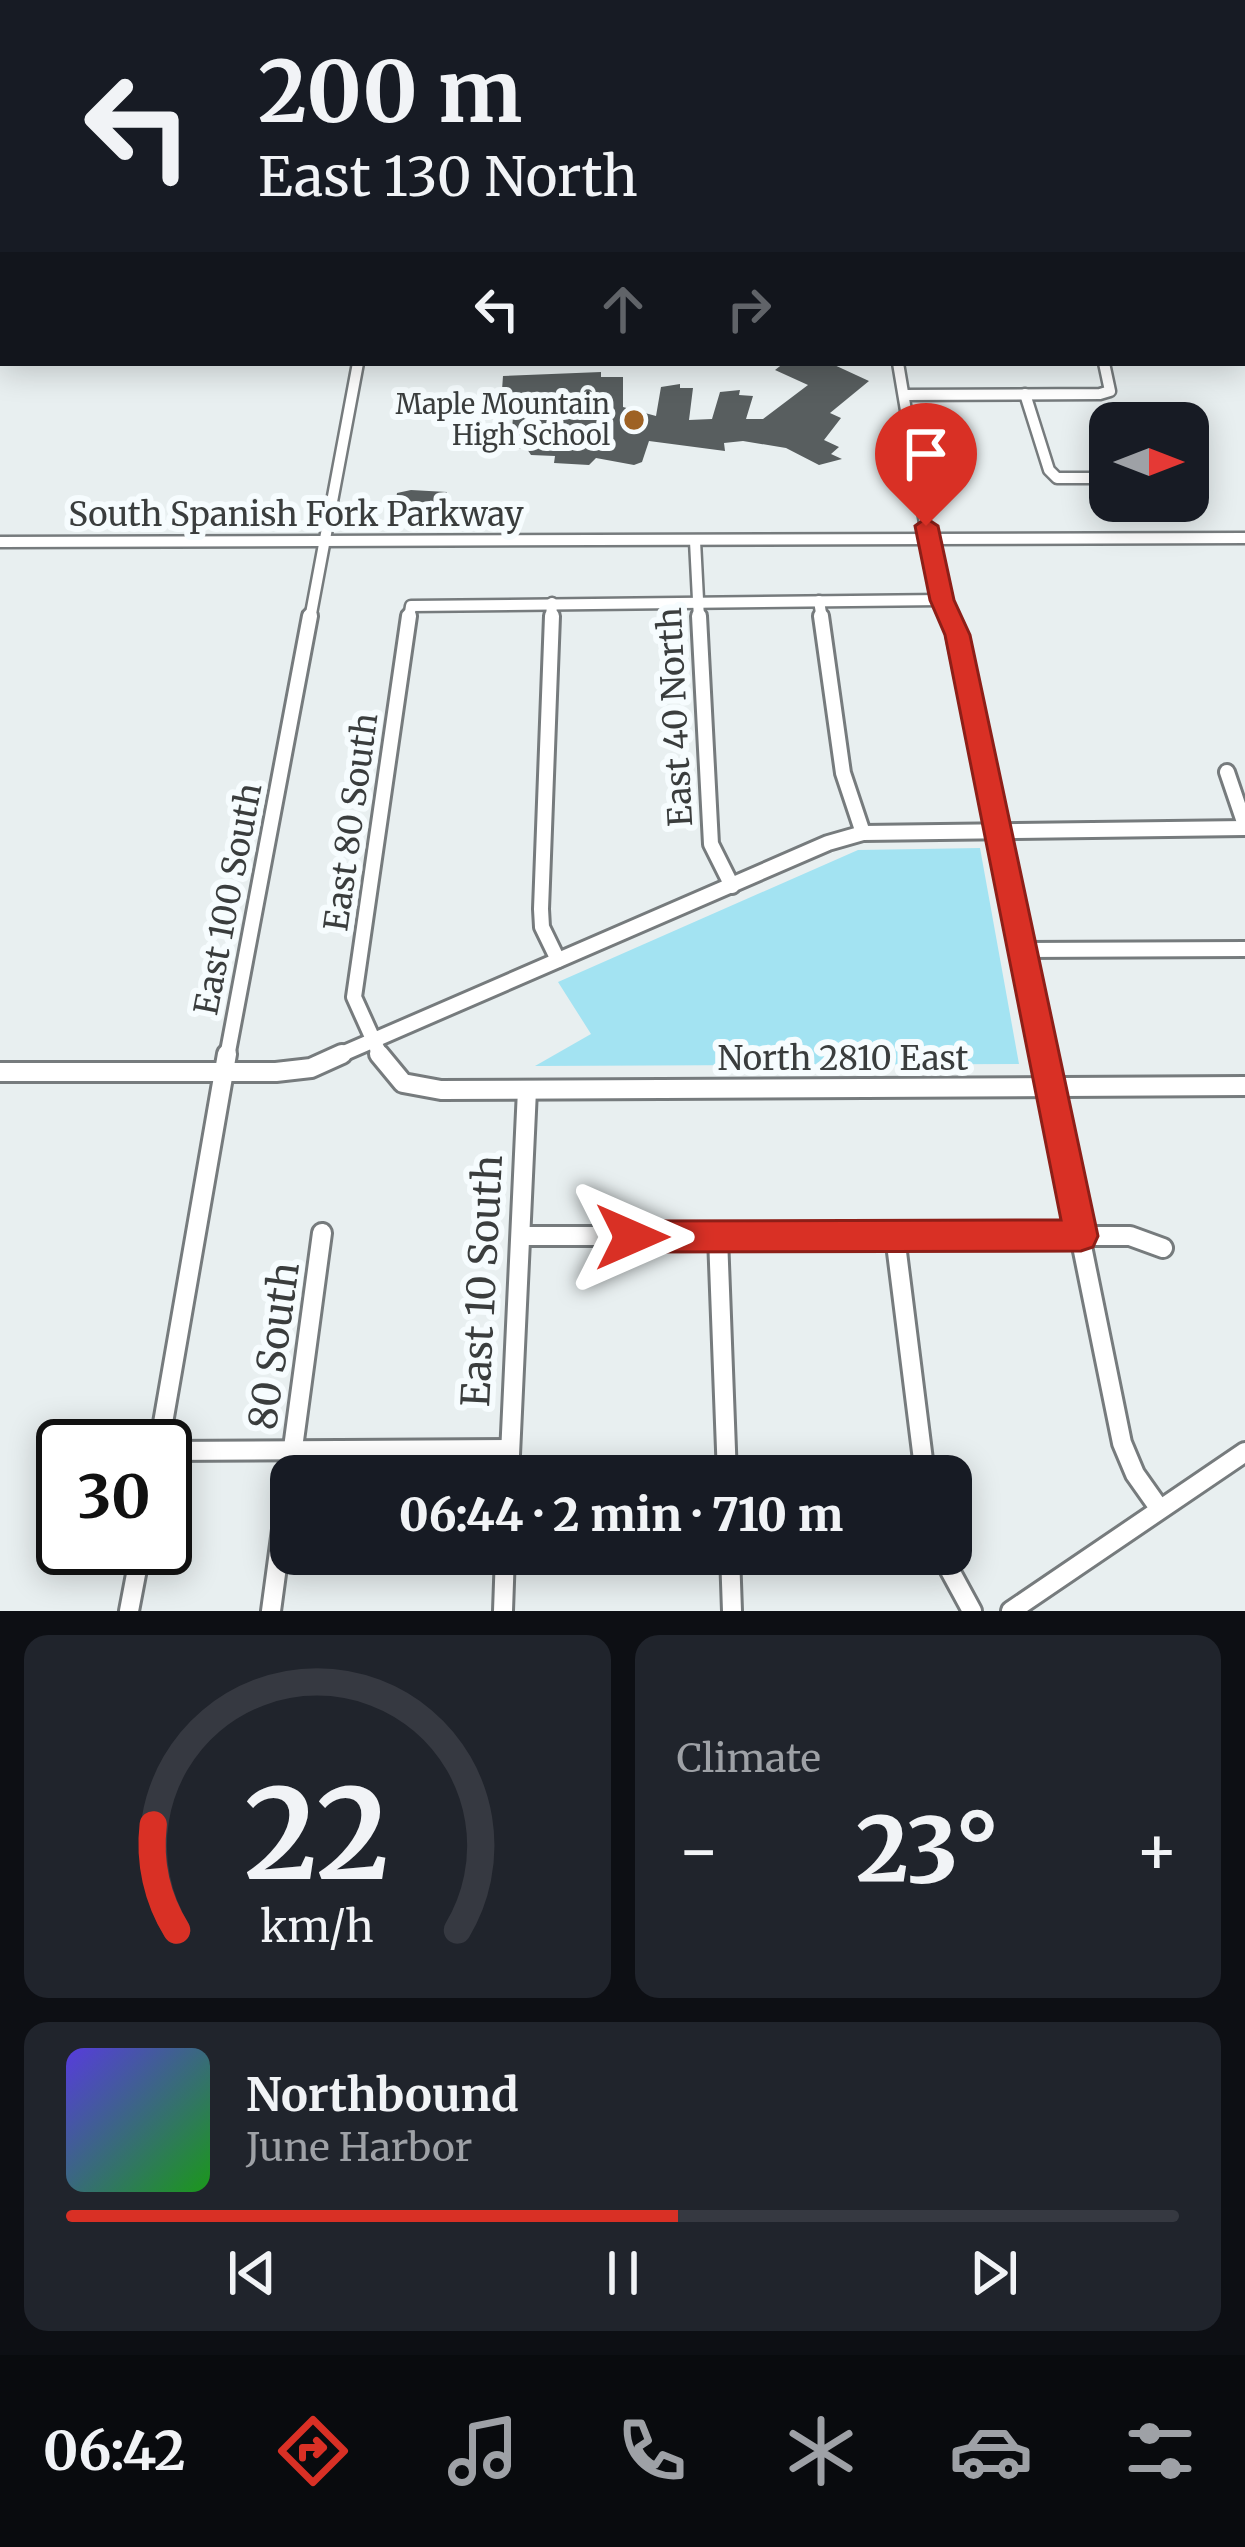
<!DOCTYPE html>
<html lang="en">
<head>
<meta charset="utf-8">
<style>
  body { margin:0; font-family:Merriweather,serif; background:#20242c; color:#f1f3f6; height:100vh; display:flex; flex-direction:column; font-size:45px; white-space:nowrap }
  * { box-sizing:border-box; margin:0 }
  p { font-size:39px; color:#9ea1a6 }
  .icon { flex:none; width:66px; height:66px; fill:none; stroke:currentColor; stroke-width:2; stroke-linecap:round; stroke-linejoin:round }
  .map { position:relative; height:1611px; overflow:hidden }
  .panel { display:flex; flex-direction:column; gap:24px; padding:24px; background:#0d0f14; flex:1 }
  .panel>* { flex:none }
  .top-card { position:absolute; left:0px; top:0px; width:1245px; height:366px; box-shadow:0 6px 30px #0003; background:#171b24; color:#f1f3f6; overflow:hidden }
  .needle { width:78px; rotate:90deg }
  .buttons { position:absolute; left:1089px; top:402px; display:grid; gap:24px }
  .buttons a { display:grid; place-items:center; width:120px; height:120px; border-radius:24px; background:#171b24; box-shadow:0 6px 30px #0003; font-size:60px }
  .speed { position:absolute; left:36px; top:1419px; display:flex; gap:24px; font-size:60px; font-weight:700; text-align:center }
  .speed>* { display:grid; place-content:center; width:156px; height:156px; border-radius:50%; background:#171b24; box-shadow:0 6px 30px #0003; line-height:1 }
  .speed .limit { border:6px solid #111; border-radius:18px; background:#fff; color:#111 }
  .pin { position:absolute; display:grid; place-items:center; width:102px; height:102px; color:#fff; margin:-123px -51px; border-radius:50% 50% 50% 0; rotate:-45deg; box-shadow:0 0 12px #0007 }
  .pin .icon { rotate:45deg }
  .me { position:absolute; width:132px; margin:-66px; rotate:90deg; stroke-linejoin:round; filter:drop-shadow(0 0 9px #0008) }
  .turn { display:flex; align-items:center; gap:42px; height:252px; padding:0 60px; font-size:54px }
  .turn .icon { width:156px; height:156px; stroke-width:2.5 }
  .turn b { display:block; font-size:84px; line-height:102px }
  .lanes { display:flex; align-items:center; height:114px; padding:0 60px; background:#0003; justify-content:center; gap:60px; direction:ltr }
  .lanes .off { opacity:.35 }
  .big { font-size:90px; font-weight:800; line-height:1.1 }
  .panel .widget { flex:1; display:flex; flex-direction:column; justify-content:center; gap:18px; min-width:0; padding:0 42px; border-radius:24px; background:#20242c }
  .panel .dial { align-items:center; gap:0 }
  .dial svg { height:312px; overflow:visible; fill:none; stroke:#363941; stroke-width:7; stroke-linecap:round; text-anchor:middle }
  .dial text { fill:#f1f3f6; stroke:none }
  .song { display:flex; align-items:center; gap:36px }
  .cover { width:144px; height:144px; border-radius:18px; background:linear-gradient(135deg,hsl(250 70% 55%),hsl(120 70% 35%)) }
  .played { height:12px; border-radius:6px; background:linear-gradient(90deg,#d93025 55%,#363941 55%) }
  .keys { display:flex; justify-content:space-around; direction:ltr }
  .heat { display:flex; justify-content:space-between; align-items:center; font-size:66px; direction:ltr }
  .panel .tiles { flex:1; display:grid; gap:24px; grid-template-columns:1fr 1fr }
  .widget:last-child { grid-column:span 2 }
  .trip { position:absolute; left:270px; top:1455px; width:702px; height:120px; border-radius:24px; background:#171b24; box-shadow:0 6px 30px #0003; font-weight:800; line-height:120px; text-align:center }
  .tabs { display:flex; height:192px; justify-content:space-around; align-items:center; background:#090b0e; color:#9ea1a6 }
  .tabs .icon { width:84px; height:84px }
  .tabs .on { color:#d93025 }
  .tabs b { font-size:54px; color:#f1f3f6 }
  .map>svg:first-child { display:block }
  .green { fill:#a3e3f2 }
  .building { fill:#585e5f }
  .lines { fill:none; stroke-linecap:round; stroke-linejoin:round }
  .minor-far3-casing { stroke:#767b7d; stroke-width:14 }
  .minor-far2-casing { stroke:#767b7d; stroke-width:15 }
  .minor-far1-casing { stroke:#767b7d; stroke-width:20 }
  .minor-casing { stroke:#767b7d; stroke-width:24 }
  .major-casing { stroke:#767b7d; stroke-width:6 }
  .highway-casing { stroke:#767b7d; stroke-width:6 }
  .minor-far3 { stroke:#fff; stroke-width:9 }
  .minor-far2 { stroke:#fff; stroke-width:10 }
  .minor-far1 { stroke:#fff; stroke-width:14 }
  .minor { stroke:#fff; stroke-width:18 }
  .major { fill:#fff; fill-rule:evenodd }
  .highway { fill:#fff; fill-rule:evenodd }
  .rail-casing { stroke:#848889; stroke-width:6 }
  .rail { stroke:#f6fcfe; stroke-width:3; stroke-dasharray:6; stroke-linecap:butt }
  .route { fill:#d93025; stroke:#8d1f18; stroke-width:3 }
  .poi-dot { fill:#9e6224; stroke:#f6fcfe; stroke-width:4.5 }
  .labels { text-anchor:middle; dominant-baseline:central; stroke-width:12; stroke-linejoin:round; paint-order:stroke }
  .far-poi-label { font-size:27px; fill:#3a3d3d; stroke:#f6fcfe; text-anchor:end }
  .street-label { font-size:33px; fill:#3a3d3d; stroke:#f6fcfe }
  .near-street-label { font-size:39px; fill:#3a3d3d; stroke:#f6fcfe }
</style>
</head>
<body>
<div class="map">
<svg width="1245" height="1611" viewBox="0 0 1245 1611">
  <rect width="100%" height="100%" fill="#e8eff0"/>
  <polygon class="green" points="980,848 1019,1064 535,1066 591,1034 558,982 858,850"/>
  <g class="building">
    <polygon points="784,363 830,363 869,381 830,413 841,418 824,440 839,447 831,454 842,459 819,465 786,448 743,441 724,443 725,451 649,441 642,462 634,465 596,458 589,465 554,463 555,456 531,455 527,449 498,448 499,429 512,429 513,417 501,404 503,376 601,372 601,377 623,377 623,407 656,416 661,387 680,384 680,388 693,388 689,420 712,419 720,392 740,390 739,395 753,396 746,419 763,419 808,385 775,370"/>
    <polygon points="411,490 447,492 445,514 394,514 397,493"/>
  </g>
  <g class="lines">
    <defs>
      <g id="minor-far3">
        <polyline points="185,0 189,3"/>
        <polyline points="211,3 358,3"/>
      </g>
      <g id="minor-far2">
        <polyline points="898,363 927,535 951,619"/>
        <polyline points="1025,394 1049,470 1057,478 1110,478"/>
        <polyline points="905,395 1100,394 1110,391 1104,363"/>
        <polyline points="695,541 699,619"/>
        <polyline points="0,542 1245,538"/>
        <polyline points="819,601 822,619"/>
        <polyline points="310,619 358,363"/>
        <polyline points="409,619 411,606 942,600"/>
        <polyline points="551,619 552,603"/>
      </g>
      <g id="minor-far1">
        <polyline points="552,616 541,909 542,927 558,960"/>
        <polyline points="699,616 711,844 732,886"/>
        <polyline points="821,616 843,773 863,833"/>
        <polyline points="950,616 1043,1057"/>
        <polyline points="1227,772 1245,825"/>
        <polyline points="1023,950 1245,949"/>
        <polyline points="227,1057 310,616"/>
        <polyline points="335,1057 828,843 863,833 1245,828"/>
        <polyline points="381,1057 354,997 409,616"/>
      </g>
      <g id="minor">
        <polyline points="379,1054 403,1083 441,1090 1245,1086"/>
        <polyline points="1043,1054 1122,1443 1135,1474 1159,1508"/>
        <polyline points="0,1072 276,1072 311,1068 342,1054"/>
        <polyline points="521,1236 1130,1236 1163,1248"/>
        <polyline points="895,1236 925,1476"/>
        <polyline points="718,1237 727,1476"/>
        <polyline points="159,1446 227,1054"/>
        <polyline points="165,1451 510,1449"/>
        <polyline points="509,1476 527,1090"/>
        <polyline points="730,1554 732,1611"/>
        <polyline points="941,1554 972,1611"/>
        <polyline points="129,1611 141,1548"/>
        <polyline points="271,1611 322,1233"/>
        <polyline points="503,1611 505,1554"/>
        <polyline points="1011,1611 1245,1452"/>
      </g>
      <g id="major">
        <polygon points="1225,0 1235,0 1237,3 1227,3"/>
        <polygon points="1242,16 1245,17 1245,26 1242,25"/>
      </g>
      <polygon id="highway" points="26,0 23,3 8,3 11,0"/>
    </defs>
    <use href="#minor-far3" class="minor-far3-casing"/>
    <use href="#minor-far2" class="minor-far2-casing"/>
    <use href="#minor-far1" class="minor-far1-casing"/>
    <use href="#minor" class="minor-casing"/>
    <use href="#major" class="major-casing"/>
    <use href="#highway" class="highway-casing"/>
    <use href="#minor-far3" class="minor-far3"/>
    <use href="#minor-far2" class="minor-far2"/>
    <use href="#minor-far1" class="minor-far1"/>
    <use href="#minor" class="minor"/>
    <use href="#major" class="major"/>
    <use href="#highway" class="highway"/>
    <defs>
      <polyline id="rail" points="56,3 63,0"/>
    </defs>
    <use href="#rail" class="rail-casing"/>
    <use href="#rail" class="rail"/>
  </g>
  <polygon class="route" points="926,518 938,526 954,600 970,635 1098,1236 1093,1247 1081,1251 632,1252 620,1248 615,1237 620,1225 632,1221 1061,1220 945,635 930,600 915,526"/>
  <circle class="poi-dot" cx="634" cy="420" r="12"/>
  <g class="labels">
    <g class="far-poi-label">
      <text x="610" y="404">Maple Mountain<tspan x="610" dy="31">High School</tspan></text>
    </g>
    <g class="street-label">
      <text x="296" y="514">South Spanish Fork Parkway</text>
      <text transform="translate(675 717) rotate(-93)">East 40 North</text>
      <text transform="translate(351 822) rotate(-82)">East 80 South</text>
      <text transform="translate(228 899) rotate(-79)">East 100 South</text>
      <text x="843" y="1058">North 2810 East</text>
    </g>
    <g class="near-street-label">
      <text transform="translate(482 1281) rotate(-87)">East 10 South</text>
      <text transform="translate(274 1346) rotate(-82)">80 South</text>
    </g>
  </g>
</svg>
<div class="buttons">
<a><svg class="needle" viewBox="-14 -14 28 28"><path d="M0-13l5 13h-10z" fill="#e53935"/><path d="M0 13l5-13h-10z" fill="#9ea1a6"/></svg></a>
</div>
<div class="speed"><div class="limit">30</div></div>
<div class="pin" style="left:926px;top:526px;background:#d93025"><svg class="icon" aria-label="arrive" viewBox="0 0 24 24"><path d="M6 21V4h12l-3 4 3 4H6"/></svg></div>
<svg class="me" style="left:632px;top:1237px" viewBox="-20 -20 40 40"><path d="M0-17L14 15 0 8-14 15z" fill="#d93025" stroke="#fff" stroke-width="4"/></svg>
<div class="trip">06:44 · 2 min · 710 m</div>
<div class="top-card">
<div class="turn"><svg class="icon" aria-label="left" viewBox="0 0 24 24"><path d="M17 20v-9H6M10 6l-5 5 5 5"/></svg><div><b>200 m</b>East 130 North</div></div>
<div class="lanes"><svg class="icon" aria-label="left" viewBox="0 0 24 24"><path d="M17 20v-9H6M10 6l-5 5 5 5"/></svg><svg class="icon off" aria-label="ahead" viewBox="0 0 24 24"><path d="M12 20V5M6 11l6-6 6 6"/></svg><svg class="icon off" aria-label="right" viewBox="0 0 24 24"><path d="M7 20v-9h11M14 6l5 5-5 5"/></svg></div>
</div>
</div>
<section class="panel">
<div class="tiles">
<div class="widget dial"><svg viewBox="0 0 100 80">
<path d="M14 69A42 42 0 1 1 86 69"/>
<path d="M14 69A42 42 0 0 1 8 42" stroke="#d93025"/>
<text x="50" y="56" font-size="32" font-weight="700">22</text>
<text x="50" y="72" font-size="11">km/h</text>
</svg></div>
<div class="widget"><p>Climate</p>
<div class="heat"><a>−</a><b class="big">23°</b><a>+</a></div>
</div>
<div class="widget">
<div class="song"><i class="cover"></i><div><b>Northbound</b><p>June Harbor</p></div></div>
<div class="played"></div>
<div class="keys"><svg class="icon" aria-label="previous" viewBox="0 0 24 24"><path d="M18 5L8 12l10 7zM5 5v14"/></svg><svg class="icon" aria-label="pause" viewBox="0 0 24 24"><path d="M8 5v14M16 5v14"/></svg><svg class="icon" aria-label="next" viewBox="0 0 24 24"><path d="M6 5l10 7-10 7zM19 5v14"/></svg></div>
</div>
</div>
</section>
<nav class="tabs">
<b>06:42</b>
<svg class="icon on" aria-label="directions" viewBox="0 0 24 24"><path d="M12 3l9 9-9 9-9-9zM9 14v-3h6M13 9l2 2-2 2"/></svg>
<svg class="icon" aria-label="music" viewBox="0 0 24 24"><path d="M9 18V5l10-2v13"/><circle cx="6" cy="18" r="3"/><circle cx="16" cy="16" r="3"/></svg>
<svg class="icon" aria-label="phone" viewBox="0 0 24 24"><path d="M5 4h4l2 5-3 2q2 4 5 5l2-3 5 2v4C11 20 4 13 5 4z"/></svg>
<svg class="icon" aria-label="climate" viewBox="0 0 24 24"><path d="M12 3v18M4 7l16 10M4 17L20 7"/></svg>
<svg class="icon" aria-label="car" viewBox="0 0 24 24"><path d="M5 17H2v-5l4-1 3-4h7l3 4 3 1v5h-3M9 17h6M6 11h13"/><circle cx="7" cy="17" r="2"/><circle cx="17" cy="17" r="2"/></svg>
<svg class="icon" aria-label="filters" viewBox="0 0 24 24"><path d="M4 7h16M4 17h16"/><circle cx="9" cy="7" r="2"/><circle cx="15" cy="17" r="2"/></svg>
</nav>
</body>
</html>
